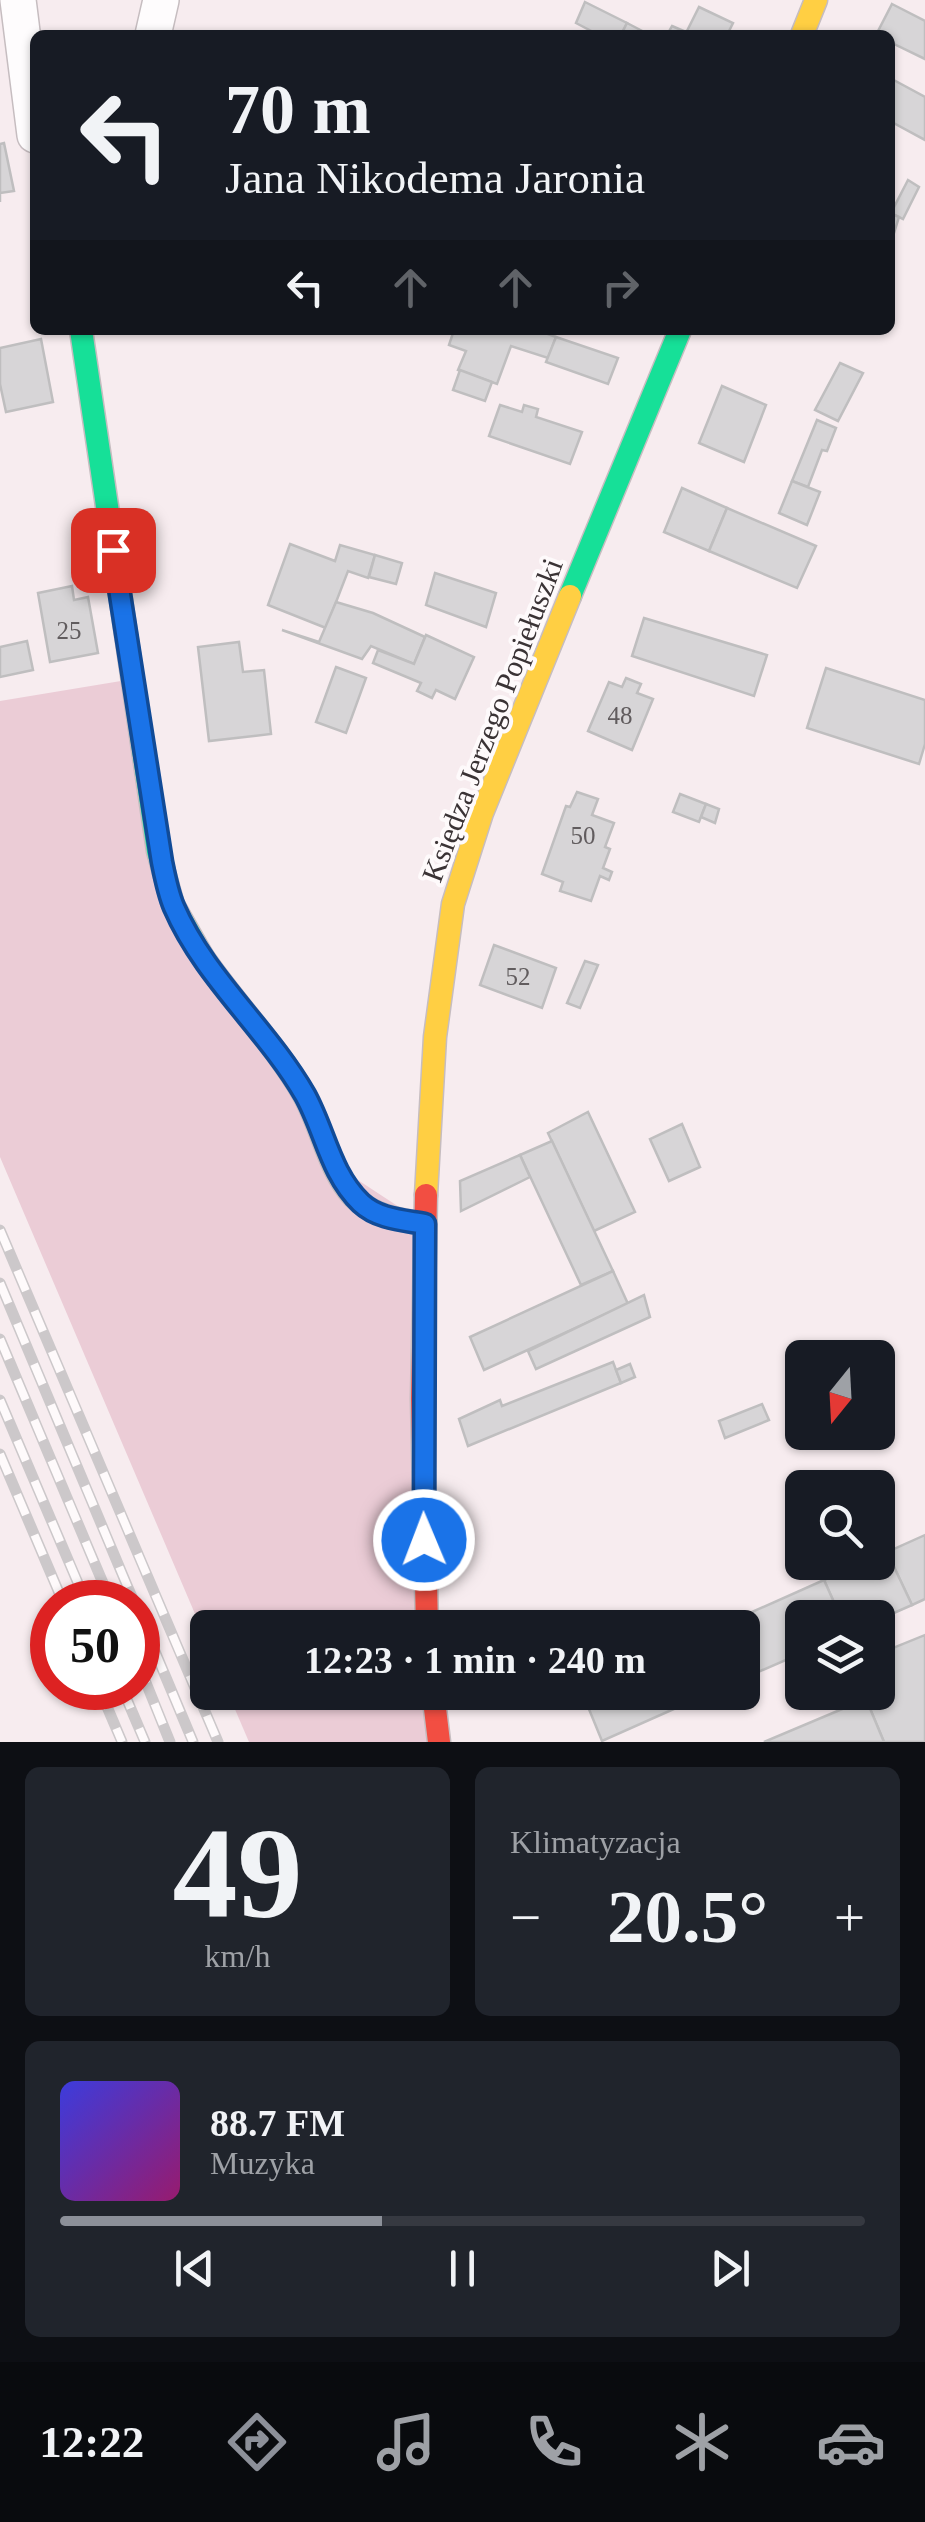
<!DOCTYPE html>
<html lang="pl">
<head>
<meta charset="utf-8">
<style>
  body { margin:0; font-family:Georgia,serif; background:#20242c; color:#f1f3f6; height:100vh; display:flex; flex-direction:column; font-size:38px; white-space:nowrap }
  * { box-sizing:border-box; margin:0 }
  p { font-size:32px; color:#9ea1a6 }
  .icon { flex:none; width:55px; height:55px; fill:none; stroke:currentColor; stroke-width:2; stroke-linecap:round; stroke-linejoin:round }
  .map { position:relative; height:1742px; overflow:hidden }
  .details { display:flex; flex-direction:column; gap:25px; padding:25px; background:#0d0f14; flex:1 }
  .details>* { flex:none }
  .guide { position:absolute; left:30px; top:30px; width:865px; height:305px; border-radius:15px; box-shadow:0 2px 8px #0004; background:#171b24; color:#f1f3f6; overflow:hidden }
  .needle { width:65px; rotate:198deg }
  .controls { position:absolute; left:785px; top:1340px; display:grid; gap:20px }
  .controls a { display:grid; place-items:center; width:110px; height:110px; border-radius:15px; background:#171b24; box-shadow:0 2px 8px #0004; font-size:50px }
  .speed { position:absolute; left:30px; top:1580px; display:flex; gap:20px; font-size:50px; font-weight:700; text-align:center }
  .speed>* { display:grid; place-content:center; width:130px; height:130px; border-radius:50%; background:#171b24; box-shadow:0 2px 8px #0004; line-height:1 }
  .speed .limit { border:15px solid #d22; background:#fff; color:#111 }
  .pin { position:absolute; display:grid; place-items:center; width:85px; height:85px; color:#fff; margin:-42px; border-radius:20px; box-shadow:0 5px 15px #0006 }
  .me { position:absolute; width:110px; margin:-55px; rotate:359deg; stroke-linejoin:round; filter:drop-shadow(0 0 8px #0008) }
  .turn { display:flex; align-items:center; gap:35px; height:210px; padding:0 30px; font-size:45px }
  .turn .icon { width:130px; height:130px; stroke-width:2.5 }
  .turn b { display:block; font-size:70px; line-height:85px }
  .lanes { display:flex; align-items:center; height:95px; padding:0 30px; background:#0003; justify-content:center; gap:50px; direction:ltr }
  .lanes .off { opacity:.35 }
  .big { font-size:75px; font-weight:700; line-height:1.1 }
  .details .tile { flex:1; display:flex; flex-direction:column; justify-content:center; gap:15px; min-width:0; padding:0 35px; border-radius:15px; background:#20242c }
  .details .dial { align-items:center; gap:0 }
  .dial b { font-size:130px; line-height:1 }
  .song { display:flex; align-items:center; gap:30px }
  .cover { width:120px; height:120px; border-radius:15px; background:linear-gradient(135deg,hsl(240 70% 55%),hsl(320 70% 35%)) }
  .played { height:10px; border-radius:5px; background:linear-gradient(90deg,#8c9099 40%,#363941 40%) }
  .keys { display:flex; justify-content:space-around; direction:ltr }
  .heat { display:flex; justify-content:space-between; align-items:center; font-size:55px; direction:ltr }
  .details .tiles { flex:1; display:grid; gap:25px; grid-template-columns:1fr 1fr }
  .tile:last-child { grid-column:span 2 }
  .trip { position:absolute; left:190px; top:1610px; width:570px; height:100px; border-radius:15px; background:#171b24; box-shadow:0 2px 8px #0004; font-weight:700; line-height:100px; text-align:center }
  .menu { display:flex; height:160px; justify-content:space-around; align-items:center; background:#090b0e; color:#9ea1a6 }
  .menu .icon { width:70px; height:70px }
  .menu .active { color:#8c9099 }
  .menu b { font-size:45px; color:#f1f3f6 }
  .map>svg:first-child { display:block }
  .green { fill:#ebccd6 }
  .building { fill:#d7d5d7; stroke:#bfbebf; stroke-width:2.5 }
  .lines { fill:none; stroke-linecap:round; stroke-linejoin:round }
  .street-casing { stroke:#c6bdc0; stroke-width:38 }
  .fast-casing { stroke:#c6bdc0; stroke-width:25 }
  .slow-casing { stroke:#c6bdc0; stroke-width:25 }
  .jam-casing { stroke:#c6bdc0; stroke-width:25 }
  .street { stroke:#fefcfd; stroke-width:35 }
  .fast { stroke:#16e098; stroke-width:22 }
  .slow { stroke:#ffcf43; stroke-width:22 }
  .jam { stroke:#f24e42; stroke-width:22 }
  .rail-casing { stroke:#ccc8ca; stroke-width:11 }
  .rail { stroke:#fefafb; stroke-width:8; stroke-dasharray:22; stroke-linecap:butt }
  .route-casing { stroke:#114b97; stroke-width:25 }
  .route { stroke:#1a73e8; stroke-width:18 }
  .labels { text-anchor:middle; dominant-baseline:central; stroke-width:8; stroke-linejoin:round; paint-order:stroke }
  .number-label { font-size:25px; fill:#615c5e }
  .street-label { font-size:30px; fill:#3a3335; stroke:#fefafb }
</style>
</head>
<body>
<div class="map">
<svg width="925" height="1742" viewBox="0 0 925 1742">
  <rect width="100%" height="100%" fill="#f7ecef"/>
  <g class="green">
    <polygon points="133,679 162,863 332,1163 425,1224 427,1627 208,1628 207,1642 0,1157 0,701"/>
    <polygon points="228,1693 433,1693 439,1742 249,1742"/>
  </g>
  <g class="building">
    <polygon points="585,2 627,23 621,35 599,35 576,23"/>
    <polygon points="892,4 925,21 925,59 890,42 890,35 876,35"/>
    <polygon points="699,7 733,23 727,35 685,35"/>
    <polygon points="627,23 650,35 621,35"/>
    <polygon points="672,26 686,32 685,35 667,35"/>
    <polygon points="890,78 925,97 925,140 890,121"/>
    <polygon points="4,143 14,191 0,193 0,202 0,144"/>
    <polygon points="908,180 919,187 903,219 891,213"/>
    <polygon points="890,213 899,217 894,233 890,231"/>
    <polygon points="454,330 537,330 556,337 548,358 511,346 497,384 458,370 466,351 449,345"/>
    <polygon points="556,337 618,358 608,384 546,362"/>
    <polygon points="41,339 53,402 6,412 0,384 0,348"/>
    <polygon points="840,363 863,373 838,421 815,410"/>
    <polygon points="460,370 492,382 485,401 453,390"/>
    <polygon points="722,386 766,405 744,462 699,443"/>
    <polygon points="500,405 522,412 524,405 538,409 536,417 582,432 570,464 489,436"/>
    <polygon points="817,420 836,428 827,451 822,450 808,487 792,481"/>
    <polygon points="792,481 820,492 807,525 779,513"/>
    <polygon points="682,488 727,508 709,551 664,532"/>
    <polygon points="727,508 816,546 797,588 709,551"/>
    <polygon points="290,544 335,561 340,545 375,555 368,578 348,571 326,628 268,605"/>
    <polygon points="375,555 402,563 396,584 369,577"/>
    <polygon points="435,573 496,593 486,627 426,605"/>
    <polygon points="72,586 74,600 88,597 98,653 50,662 38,593"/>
    <polygon points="336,602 373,613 425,637 414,664 371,646 362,659 282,630 319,642"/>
    <polygon points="644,618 767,655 754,696 632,656"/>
    <polygon points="426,635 474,657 455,699 436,690 432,698 417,691 421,683 373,663 378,650 414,664"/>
    <polygon points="27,641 33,670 0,677 0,647"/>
    <polygon points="239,642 243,672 264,670 271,734 209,741 198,647"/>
    <polygon points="336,667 366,678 346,733 316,722"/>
    <polygon points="826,668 925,700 925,744 919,764 807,728"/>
    <polygon points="626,678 641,684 637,693 653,699 632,750 588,731 609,682 622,687"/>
    <polygon points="577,792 598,799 592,815 614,823 605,847 610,849 603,868 612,872 609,880 600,876 591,901 560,891 563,882 542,874 566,806 570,807"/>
    <polygon points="680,794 706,804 699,822 673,812"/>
    <polygon points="706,804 719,809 715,823 701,817"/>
    <polygon points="494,945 556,968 542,1008 480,985"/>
    <polygon points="585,961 598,965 580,1008 567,1003"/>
    <polygon points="588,1112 635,1212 594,1231 548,1133"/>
    <polygon points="682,1124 700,1167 669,1181 650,1139"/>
    <polygon points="552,1141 613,1271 581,1285 520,1155"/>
    <polygon points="520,1155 530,1177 461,1211 460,1181"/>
    <polygon points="613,1271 628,1304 484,1370 470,1337"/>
    <polygon points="644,1295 650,1317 536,1369 528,1351"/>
    <polygon points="613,1362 621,1383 468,1446 459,1419 500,1400 502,1406"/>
    <polygon points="630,1364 635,1377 621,1383 616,1370"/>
    <polygon points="762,1404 769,1420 725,1438 719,1421"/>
    <polygon points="925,1535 925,1599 912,1605 887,1552"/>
    <polygon points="887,1552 912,1605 878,1620 841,1618 824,1580 863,1562 878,1562 878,1556"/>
    <polygon points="824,1580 841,1618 802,1618 802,1653 742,1679 742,1628 716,1628"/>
    <polygon points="925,1635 925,1742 884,1742 866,1699 867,1692 878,1692 878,1654"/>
    <polygon points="582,1692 712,1692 602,1741"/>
    <polygon points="866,1699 884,1742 764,1742"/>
  </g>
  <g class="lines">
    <defs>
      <g id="street">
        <polyline points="18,0 35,135"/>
        <polyline points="153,35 161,0"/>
      </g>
      <g id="fast">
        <polyline points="81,330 158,851 173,905 202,956"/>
        <polyline points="570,596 680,330"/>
      </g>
      <g id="slow">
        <polyline points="802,35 816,0"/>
        <path d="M202,956C234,1003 275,1044 303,1093C322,1126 328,1169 354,1197C374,1217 399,1220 425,1224"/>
        <polyline points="426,1195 435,1037 453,904 482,813 570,596"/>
      </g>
      <g id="jam">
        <polyline points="426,1195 422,1399 427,1628"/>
        <polyline points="433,1692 439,1742"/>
      </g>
    </defs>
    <use href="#street" class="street-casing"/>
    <use href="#fast" class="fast-casing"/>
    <use href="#slow" class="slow-casing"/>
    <use href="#jam" class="jam-casing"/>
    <use href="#street" class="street"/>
    <use href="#fast" class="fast"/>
    <use href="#slow" class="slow"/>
    <use href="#jam" class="jam"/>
    <defs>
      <g id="rail">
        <polyline points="0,1230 218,1742"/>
        <polyline points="0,1283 134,1602"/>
        <polyline points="0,1339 111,1602"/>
        <polyline points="0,1400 86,1602"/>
        <polyline points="0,1454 63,1602"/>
        <polyline points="138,1611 193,1742"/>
        <polyline points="138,1663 170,1742"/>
        <polyline points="99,1688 122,1742"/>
        <polyline points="122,1688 145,1742"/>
      </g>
    </defs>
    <use href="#rail" class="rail-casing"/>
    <use href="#rail" class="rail"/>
  </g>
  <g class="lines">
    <defs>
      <path id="route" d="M113,550L162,862C165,877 168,893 174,907C204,977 267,1029 305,1095C325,1131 330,1173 361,1203C378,1219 403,1220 425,1224L424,1540"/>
    </defs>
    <use href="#route" class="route-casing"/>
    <use href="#route" class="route"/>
  </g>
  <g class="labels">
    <g class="number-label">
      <text x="69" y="630">25</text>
      <text x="620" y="715">48</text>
      <text x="583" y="835">50</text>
      <text x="518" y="976">52</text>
    </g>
    <g class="street-label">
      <text transform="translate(492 720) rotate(-69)">Księdza Jerzego Popiełuszki</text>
    </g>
  </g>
</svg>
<div class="controls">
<a><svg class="needle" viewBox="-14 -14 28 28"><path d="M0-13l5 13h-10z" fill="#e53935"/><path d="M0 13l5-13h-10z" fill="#9ea1a6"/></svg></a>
<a><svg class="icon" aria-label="search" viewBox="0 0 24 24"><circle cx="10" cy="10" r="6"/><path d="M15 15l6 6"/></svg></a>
<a><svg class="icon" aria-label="layers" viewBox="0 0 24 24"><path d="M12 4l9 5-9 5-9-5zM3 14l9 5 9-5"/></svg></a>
</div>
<div class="speed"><div class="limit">50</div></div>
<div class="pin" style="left:113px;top:550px;background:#d93025"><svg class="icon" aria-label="arrive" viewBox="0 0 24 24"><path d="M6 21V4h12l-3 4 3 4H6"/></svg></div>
<svg class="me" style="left:424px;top:1540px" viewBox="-20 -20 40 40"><circle r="17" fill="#1a73e8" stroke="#fff" stroke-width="3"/><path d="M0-11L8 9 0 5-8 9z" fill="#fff"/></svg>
<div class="trip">12:23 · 1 min · 240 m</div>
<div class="guide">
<div class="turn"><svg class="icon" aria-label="left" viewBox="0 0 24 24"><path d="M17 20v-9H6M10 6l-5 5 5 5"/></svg><div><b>70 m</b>Jana Nikodema Jaronia</div></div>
<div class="lanes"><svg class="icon" aria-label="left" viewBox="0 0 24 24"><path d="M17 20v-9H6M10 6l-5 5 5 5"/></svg><svg class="icon off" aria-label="ahead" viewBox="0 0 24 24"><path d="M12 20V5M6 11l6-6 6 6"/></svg><svg class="icon off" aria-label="ahead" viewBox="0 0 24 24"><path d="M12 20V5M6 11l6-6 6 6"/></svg><svg class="icon off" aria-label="right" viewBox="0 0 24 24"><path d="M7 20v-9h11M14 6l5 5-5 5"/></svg></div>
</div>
</div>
<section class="details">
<div class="tiles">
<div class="tile dial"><b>49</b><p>km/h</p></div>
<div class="tile"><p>Klimatyzacja</p>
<div class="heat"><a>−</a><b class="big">20.5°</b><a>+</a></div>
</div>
<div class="tile">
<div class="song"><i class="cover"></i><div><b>88.7 FM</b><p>Muzyka</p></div></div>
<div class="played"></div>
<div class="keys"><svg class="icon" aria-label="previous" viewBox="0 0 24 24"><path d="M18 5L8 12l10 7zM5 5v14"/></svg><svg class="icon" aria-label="pause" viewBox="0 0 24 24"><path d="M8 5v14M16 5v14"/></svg><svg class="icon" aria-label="next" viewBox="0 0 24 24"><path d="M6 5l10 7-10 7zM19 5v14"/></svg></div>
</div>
</div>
</section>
<nav class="menu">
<b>12:22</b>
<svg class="icon active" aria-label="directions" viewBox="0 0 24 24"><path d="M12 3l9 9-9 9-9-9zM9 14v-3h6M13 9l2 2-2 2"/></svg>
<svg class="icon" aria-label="music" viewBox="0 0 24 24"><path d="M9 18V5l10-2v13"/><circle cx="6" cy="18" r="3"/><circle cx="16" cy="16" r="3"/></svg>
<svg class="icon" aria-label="phone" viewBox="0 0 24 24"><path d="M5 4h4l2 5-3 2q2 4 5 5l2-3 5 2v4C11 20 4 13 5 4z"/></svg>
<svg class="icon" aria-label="climate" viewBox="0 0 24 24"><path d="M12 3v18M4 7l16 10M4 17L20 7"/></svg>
<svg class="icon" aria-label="car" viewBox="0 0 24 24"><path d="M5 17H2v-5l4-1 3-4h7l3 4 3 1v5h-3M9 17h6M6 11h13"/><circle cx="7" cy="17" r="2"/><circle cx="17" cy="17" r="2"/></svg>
</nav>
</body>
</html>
